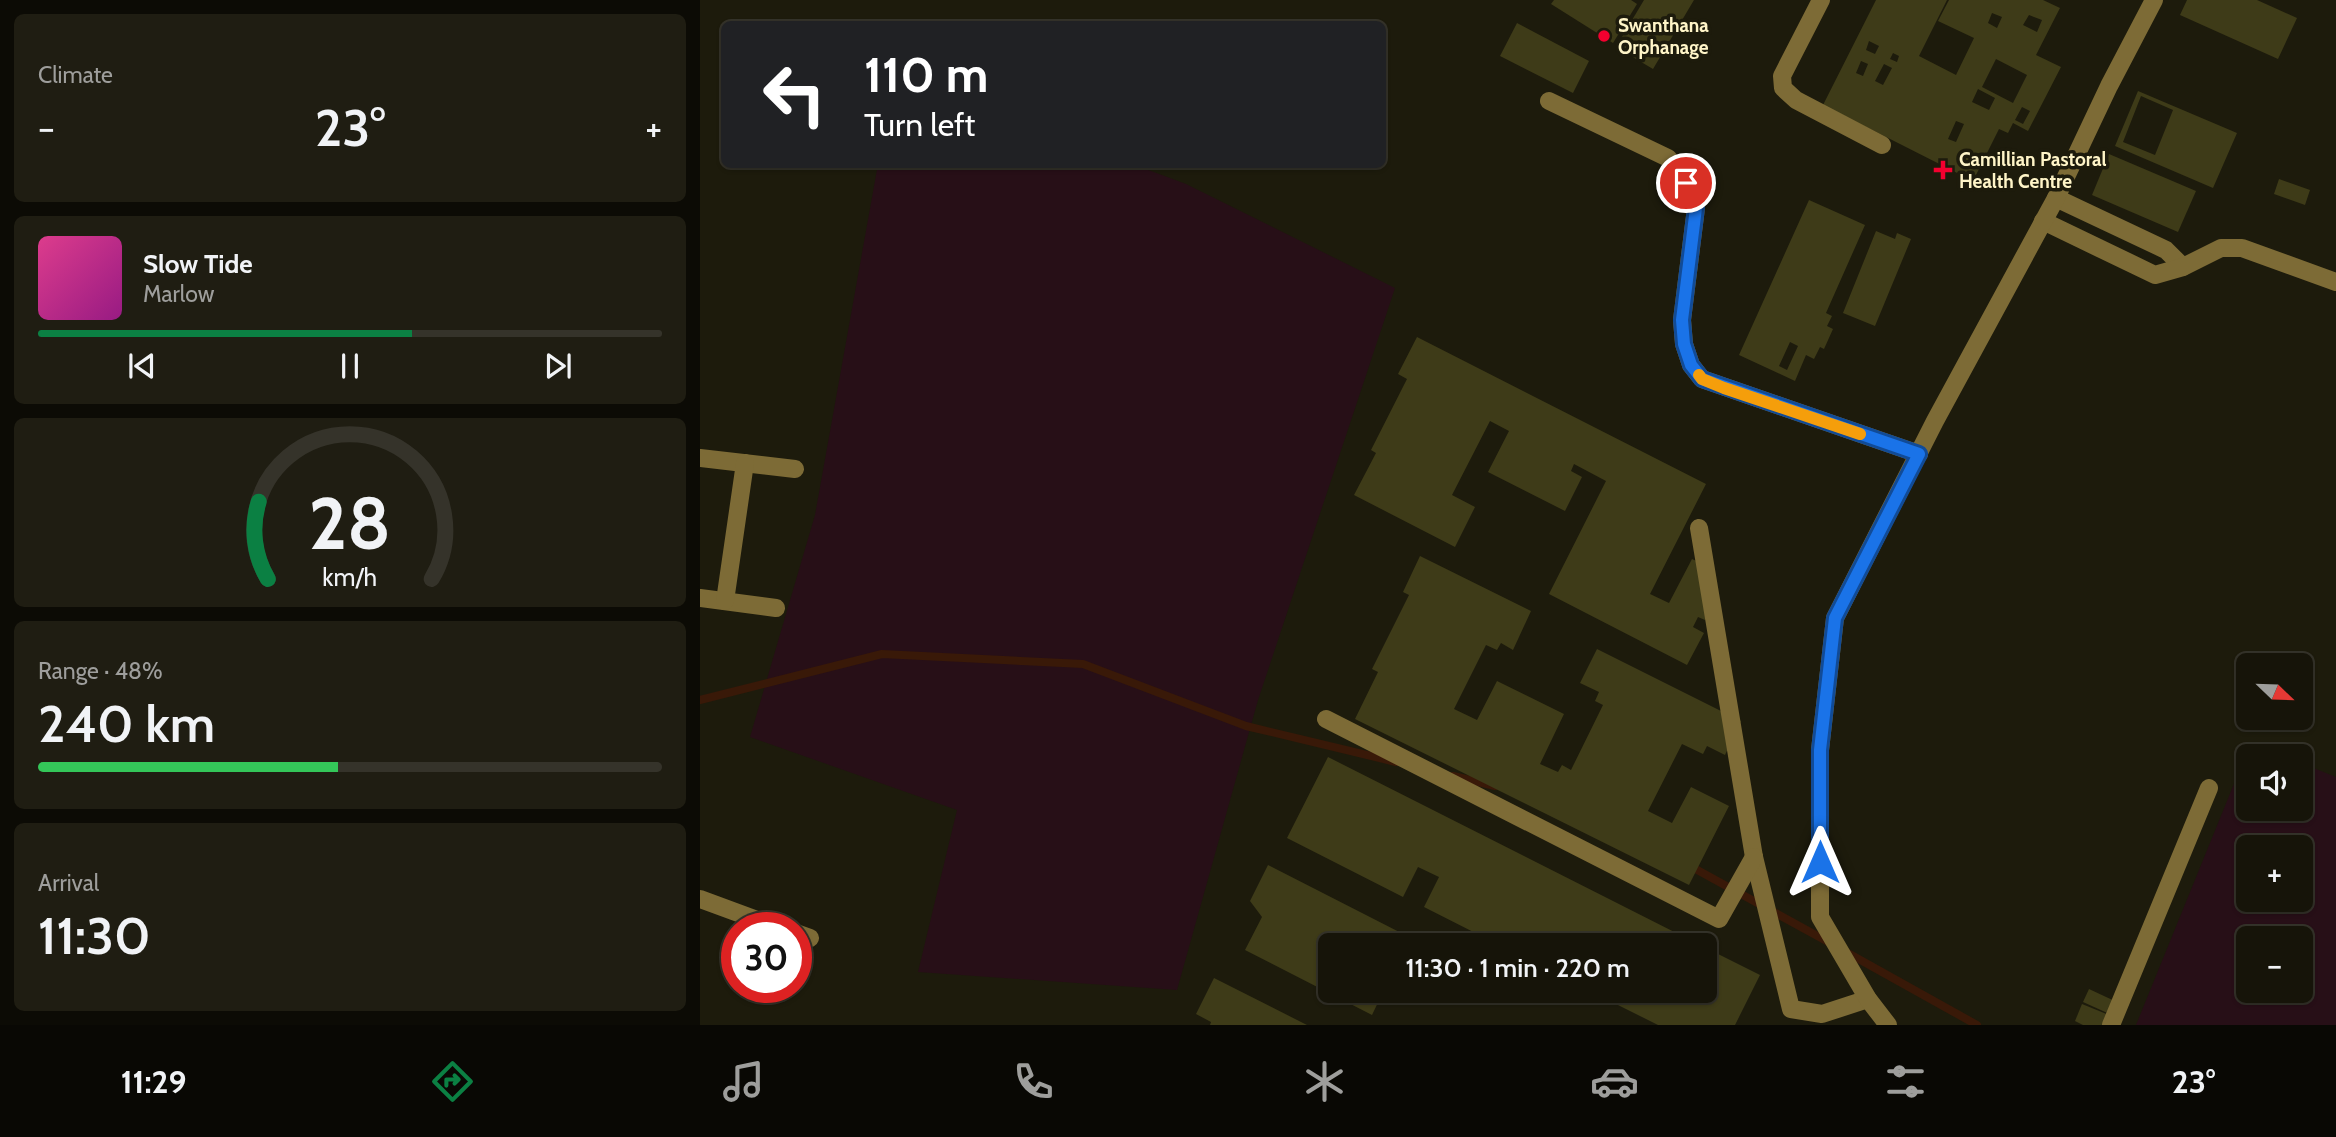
<!DOCTYPE html>
<html lang="en">
<head>
<meta charset="utf-8">
<style>
  body { margin:0; font-family:Cabin,sans-serif; background:#1f1d12; color:#f1f3f6; height:100vh; display:flex; flex-direction:column; font-size:26px; white-space:nowrap }
  * { box-sizing:border-box; margin:0 }
  p { font-size:23px; color:#9e9e9c }
  .icon { flex:none; width:38px; height:38px; fill:none; stroke:currentColor; stroke-width:2; stroke-linecap:round; stroke-linejoin:round }
  .map { position:relative; flex:1; overflow:hidden }
  .side { display:flex; flex-direction:column; gap:14px; padding:14px; background:#0c0b05; width:700px }
  .side>* { flex:none }
  .top-card { position:absolute; left:21px; top:21px; width:665px; height:147px; border-radius:10px; box-shadow:0 2px 5px #0004,0 0 0 2px #35332a; background:#202124; color:#fff; overflow:hidden }
  .needle { width:46px; rotate:113deg }
  .controls { position:absolute; left:1536px; top:653px; display:grid; gap:14px }
  .controls a { display:grid; place-items:center; width:77px; height:77px; border-radius:10px; background:#161409; box-shadow:0 2px 5px #0004,0 0 0 2px #35332a; font-size:35px }
  .speed { position:absolute; left:21px; top:912px; display:flex; gap:14px; font-size:35px; font-weight:700; text-align:center }
  .speed>* { display:grid; place-content:center; width:91px; height:91px; border-radius:50%; background:#161409; box-shadow:0 2px 5px #0004,0 0 0 2px #35332a; line-height:1 }
  .speed .limit { border:10px solid #d22; background:#fff; color:#111 }
  .pin { position:absolute; display:grid; place-items:center; width:60px; height:60px; color:#fff; margin:-30px; border:4px solid #fff; border-radius:50%; box-shadow:0 2px 7px #0007 }
  .me { position:absolute; width:77px; margin:-38px; rotate:0deg; stroke-linejoin:round; filter:drop-shadow(0 0 5px #0008) }
  .turn { display:flex; align-items:center; gap:24px; height:147px; padding:0 28px; font-size:32px }
  .turn .icon { width:91px; height:91px; stroke-width:2.5 }
  .turn b { display:block; font-size:49px; line-height:60px }
  .big { font-size:52px; font-weight:600; line-height:1.1 }
  .side .card { flex:1; display:flex; flex-direction:column; justify-content:center; gap:10px; min-width:0; padding:0 24px; border-radius:10px; background:#1f1d12 }
  .side .dial { align-items:center; gap:0 }
  .dial svg { height:182px; overflow:visible; fill:none; stroke:#35332a; stroke-width:7; stroke-linecap:round; text-anchor:middle }
  .dial text { fill:#f1f3f6; stroke:none }
  .song { display:flex; align-items:center; gap:21px }
  .cover { width:84px; height:84px; border-radius:10px; background:linear-gradient(135deg,hsl(330 70% 55%),hsl(310 70% 35%)) }
  .played { height:7px; border-radius:4px; background:linear-gradient(90deg,#0b8043 60%,#35332a 60%) }
  .keys { display:flex; justify-content:space-around; direction:ltr }
  .heat { display:flex; justify-content:space-between; align-items:center; font-size:38px; direction:ltr }
  .charge { height:10px; border-radius:5px; background:linear-gradient(90deg,#34c759 48%,#35332a 0) }
  .trip { position:absolute; left:618px; top:933px; width:399px; height:70px; border-radius:10px; background:#161409; box-shadow:0 2px 5px #0004,0 0 0 2px #35332a; font-weight:600; line-height:70px; text-align:center }
  .tabs { display:flex; height:112px; justify-content:space-around; align-items:center; background:#090804; color:#9e9e9c }
  .tabs .icon { width:49px; height:49px }
  .tabs .current { color:#0b8043 }
  .tabs b { font-size:32px; color:#f1f3f6 }
  main { display:flex; flex:1; min-height:0 }
  .map>svg:first-child { display:block }
  .green { fill:#270f17; fill-rule:evenodd }
  .lines { fill:none; stroke-linecap:round; stroke-linejoin:round }
  .stream { stroke:#391908; stroke-width:8 }
  .building { fill:#3e3b18; fill-rule:evenodd }
  .minor { stroke:#7d6b36; stroke-width:18 }
  .route-casing { stroke:#114b97; stroke-width:18 }
  .route { stroke:#1a73e8; stroke-width:12 }
  .slow { stroke:#f59e0b; stroke-width:12 }
  .poi-dot { fill:#f3002f; stroke:#1d1b0c; stroke-width:2.5 }
  .labels { text-anchor:middle; dominant-baseline:central; stroke-width:7; stroke-linejoin:round; paint-order:stroke }
  .poi-label { font-size:19px; font-weight:bold; fill:#fff5c8; stroke:#1d1b0c; text-anchor:start }
</style>
</head>
<body>
<main>
<section class="side">
<div class="card"><p>Climate</p>
<div class="heat"><a>−</a><b class="big">23°</b><a>+</a></div>
</div>
<div class="card">
<div class="song"><i class="cover"></i><div><b>Slow Tide</b><p>Marlow</p></div></div>
<div class="played"></div>
<div class="keys"><svg class="icon" aria-label="previous" viewBox="0 0 24 24"><path d="M18 5L8 12l10 7zM5 5v14"/></svg><svg class="icon" aria-label="pause" viewBox="0 0 24 24"><path d="M8 5v14M16 5v14"/></svg><svg class="icon" aria-label="next" viewBox="0 0 24 24"><path d="M6 5l10 7-10 7zM19 5v14"/></svg></div>
</div>
<div class="card dial"><svg viewBox="0 0 100 80">
<path d="M14 69A42 42 0 1 1 86 69"/>
<path d="M14 69A42 42 0 0 1 10 35" stroke="#0b8043"/>
<text x="50" y="56" font-size="32" font-weight="700">28</text>
<text x="50" y="72" font-size="11">km/h</text>
</svg></div>
<div class="card"><p>Range · 48%</p><b class="big">240 km</b><div class="charge"></div></div>
<div class="card"><p>Arrival</p><b class="big">11:30</b></div>
</section>
<div class="map">
<svg width="1636" height="1025" viewBox="0 0 1636 1025">
  <rect width="100%" height="100%" fill="#1d1b0c"/>
  <g class="green">
    <polygon points="178,164 435,165 486,184 695,288 558,700 477,990 218,972 257,810 50,737 115,515"/>
    <path d="M1551,742L1584,756H1549V808H1601V763L1636,777V1025H1436ZM1549,847H1601V900H1549ZM1549,938H1601V990H1549Z"/>
  </g>
  <g class="lines">
    <g class="stream">
      <polyline points="0,700 182,654 383,664 546,726 696,762"/>
      <polyline points="753,776 795,786"/>
      <polyline points="990,866 1132,944"/>
      <polyline points="1146,952 1277,1025"/>
    </g>
  </g>
  <g class="building">
    <polygon points="854,0 931,0 937,4 913,43 851,4"/>
    <polygon points="944,0 994,0 953,69 916,47"/>
    <path d="M1176,0H1247L1219,56L1256,75L1274,38L1238,21L1249,0H1343L1360,8L1336,55L1361,67L1328,131L1313,123L1308,133L1299,129L1273,181L1123,105ZM1292,13L1302,17L1297,28L1288,23ZM1329,15L1342,20L1337,32L1323,25ZM1169,41L1179,46L1175,54L1166,50ZM1193,53L1199,56L1197,62L1190,59ZM1296,59L1327,75L1313,103L1282,87ZM1161,61L1168,64L1163,76L1156,73ZM1184,64L1192,68L1183,85L1175,81ZM1278,89L1295,98L1289,110L1272,102ZM1322,107L1330,111L1323,124L1315,120ZM1256,121L1264,124L1256,142L1248,139Z"/>
    <polygon points="1487,0 1557,0 1597,18 1578,59 1480,15"/>
    <polygon points="817,23 889,61 873,93 800,56"/>
    <path d="M1438,91L1537,133L1513,188L1415,146ZM1441,96L1473,110L1455,155L1423,142Z"/>
    <polygon points="1409,154 1496,191 1478,232 1392,195"/>
    <polygon points="1579,179 1610,190 1605,205 1574,194"/>
    <path d="M1109,200L1165,225L1126,313L1132,316L1127,326L1133,329L1124,349L1120,347L1114,359L1106,355L1095,381L1039,355ZM1090,342L1098,346L1087,370L1079,366Z"/>
    <polygon points="1176,231 1195,239 1197,233 1211,239 1175,326 1143,313"/>
    <polygon points="717,337 1006,484 950,594 969,603 992,559 1003,564 1011,608 1005,620 998,617 993,627 1004,633 987,665 849,594 906,481 874,464 871,471 882,477 865,511 788,472 809,431 790,421 752,495 775,507 755,547 654,495 676,453 671,450 707,379 698,374"/>
    <polygon points="720,556 831,611 813,650 801,643 797,650 786,645 754,709 777,720 797,681 864,714 840,764 858,772 862,765 871,770 903,705 895,701 899,692 880,683 897,649 1041,721 1025,755 1007,746 1003,754 982,744 948,811 972,823 991,787 1029,806 989,885 655,719 678,672 672,669 709,595 703,592"/>
    <polygon points="628,757 1000,945 799,945 724,907 739,877 718,867 703,897 587,838"/>
    <polygon points="568,865 711,938 708,945 630,945 630,990 684,990 672,1015 545,950 562,917 550,901"/>
    <polygon points="1004,947 1060,975 1035,1025 958,1025 900,996 902,990 1004,990"/>
    <polygon points="514,978 607,1025 510,1025 511,1022 496,1014"/>
    <polygon points="1389,989 1419,1003 1414,1016 1383,1002"/>
    <polygon points="1382,1004 1409,1015 1405,1025 1383,1025 1375,1021"/>
  </g>
  <g class="lines">
    <g class="minor">
      <polyline points="1121,0 1082,76 1083,88 1096,100 1182,145"/>
      <polyline points="849,101 968,158 986,183 996,208 982,320 984,344 991,365 1002,379 1219,454"/>
      <polyline points="1356,198 1466,250 1483,267"/>
      <polyline points="1343,221 1455,275 1483,267 1521,248 1542,248 1636,282"/>
      <polyline points="0,458 95,469"/>
      <polyline points="999,528 1054,857 1091,1009 1122,1014 1168,999"/>
      <polyline points="0,598 76,608"/>
      <polyline points="25,601 45,463"/>
      <polyline points="626,719 1019,919 1054,857"/>
      <polyline points="0,899 79,928"/>
      <polyline points="96,933 110,938"/>
      <polyline points="1188,1025 1168,999 1120,917 1120,750 1135,618 1235,421 1356,198 1409,86 1454,0"/>
      <polyline points="1411,1025 1509,788"/>
    </g>
  </g>
  <g class="lines">
    <defs>
      <polyline id="route" points="986,183 996,208 982,320 984,344 991,365 1002,379 1219,454 1135,618 1120,750 1120,862"/>
    </defs>
    <use href="#route" class="route-casing"/>
    <use href="#route" class="route"/>
    <polyline class="slow" points="999,375 1002,379 1024,388 1160,434"/>
  </g>
  <g class="poi-dot">
    <circle cx="904" cy="36" r="7"/>
    <path d="M1239.5 159.5h7v7h7v7h-7v7h-7v-7h-7v-7h7z"/>
  </g>
  <g class="labels">
    <g class="poi-label">
      <text x="918" y="25">Swanthana<tspan x="918" dy="22">Orphanage</tspan></text>
      <text x="1259" y="159">Camillian Pastoral<tspan x="1259" dy="22">Health Centre</tspan></text>
    </g>
  </g>
</svg>
<div class="controls">
<a><svg class="needle" viewBox="-14 -14 28 28"><path d="M0-13l5 13h-10z" fill="#e53935"/><path d="M0 13l5-13h-10z" fill="#9e9e9c"/></svg></a>
<a><svg class="icon" aria-label="sound" viewBox="0 0 24 24"><path d="M4 9h4l5-4v14l-5-4H4zM17 9q2 3 0 6"/></svg></a>
<a>+</a>
<a>−</a>
</div>
<div class="speed"><div class="limit">30</div></div>
<div class="pin" style="left:986px;top:183px;background:#d93025"><svg class="icon" aria-label="arrive" viewBox="0 0 24 24"><path d="M6 21V4h12l-3 4 3 4H6"/></svg></div>
<svg class="me" style="left:1120px;top:862px" viewBox="-20 -20 40 40"><path d="M0-17L14 15 0 8-14 15z" fill="#1a73e8" stroke="#fff" stroke-width="4"/></svg>
<div class="trip">11:30 · 1 min · 220 m</div>
<div class="top-card">
<div class="turn"><svg class="icon" aria-label="left" viewBox="0 0 24 24"><path d="M17 20v-9H6M10 6l-5 5 5 5"/></svg><div><b>110 m</b>Turn left</div></div>
</div>
</div>
</main>
<nav class="tabs">
<b>11:29</b>
<svg class="icon current" aria-label="directions" viewBox="0 0 24 24"><path d="M12 3l9 9-9 9-9-9zM9 14v-3h6M13 9l2 2-2 2"/></svg>
<svg class="icon" aria-label="music" viewBox="0 0 24 24"><path d="M9 18V5l10-2v13"/><circle cx="6" cy="18" r="3"/><circle cx="16" cy="16" r="3"/></svg>
<svg class="icon" aria-label="phone" viewBox="0 0 24 24"><path d="M5 4h4l2 5-3 2q2 4 5 5l2-3 5 2v4C11 20 4 13 5 4z"/></svg>
<svg class="icon" aria-label="climate" viewBox="0 0 24 24"><path d="M12 3v18M4 7l16 10M4 17L20 7"/></svg>
<svg class="icon" aria-label="car" viewBox="0 0 24 24"><path d="M5 17H2v-5l4-1 3-4h7l3 4 3 1v5h-3M9 17h6M6 11h13"/><circle cx="7" cy="17" r="2"/><circle cx="17" cy="17" r="2"/></svg>
<svg class="icon" aria-label="filters" viewBox="0 0 24 24"><path d="M4 7h16M4 17h16"/><circle cx="9" cy="7" r="2"/><circle cx="15" cy="17" r="2"/></svg>
<b>23°</b>
</nav>
</body>
</html>
